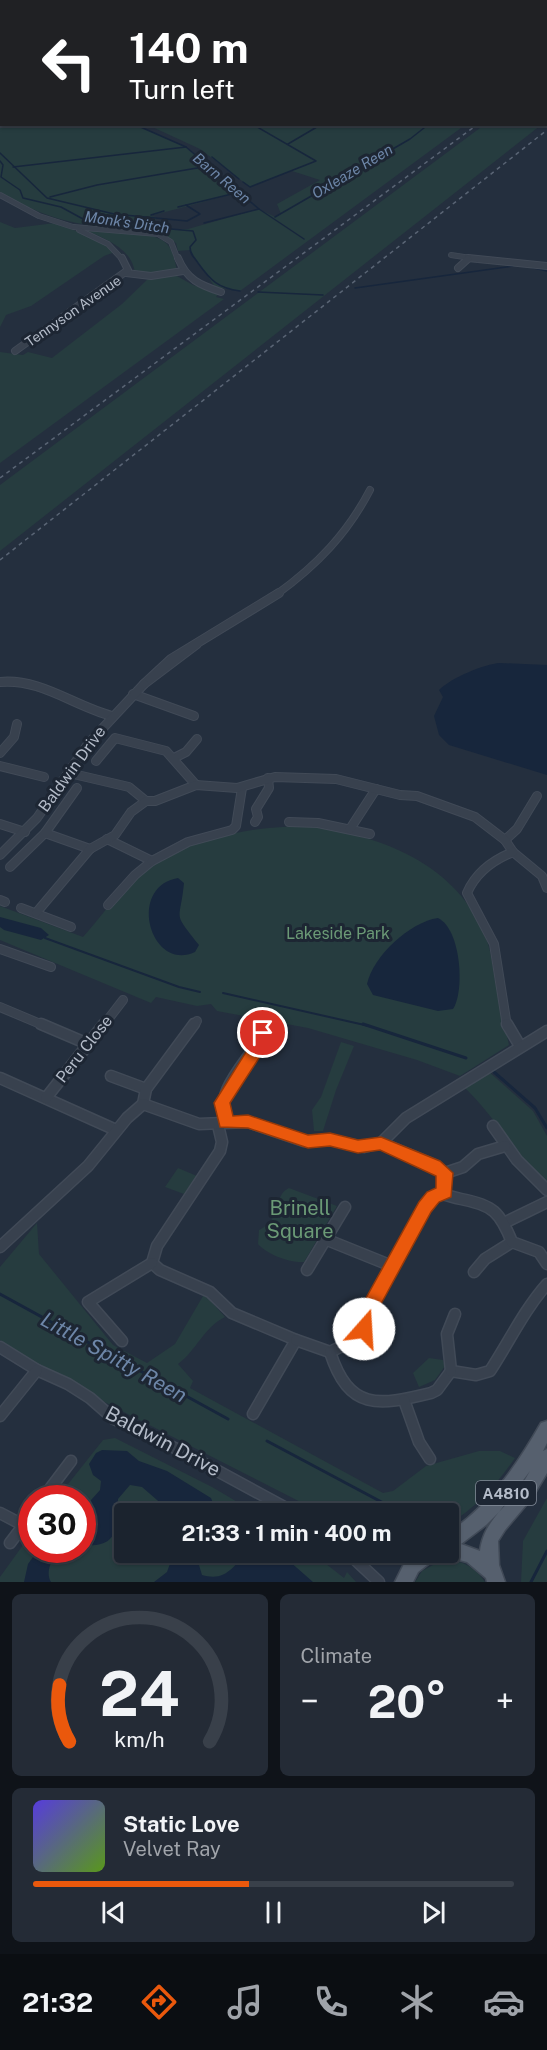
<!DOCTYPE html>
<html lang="en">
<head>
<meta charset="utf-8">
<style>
  body { margin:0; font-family:"Public Sans",sans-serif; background:#242b36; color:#f1f3f6; height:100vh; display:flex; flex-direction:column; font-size:22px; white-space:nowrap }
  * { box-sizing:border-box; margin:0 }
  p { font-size:20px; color:#a0a4aa }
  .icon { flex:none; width:33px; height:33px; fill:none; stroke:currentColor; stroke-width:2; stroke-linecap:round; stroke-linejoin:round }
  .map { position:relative; height:1582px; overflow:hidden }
  .panel { display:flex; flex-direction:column; gap:12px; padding:12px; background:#0f1319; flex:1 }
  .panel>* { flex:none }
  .hud { position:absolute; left:0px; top:0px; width:548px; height:126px; box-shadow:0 2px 4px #0004,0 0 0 2px #39404a; background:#202124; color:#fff; overflow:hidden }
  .speed { position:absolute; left:18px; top:1485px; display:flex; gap:12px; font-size:30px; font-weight:700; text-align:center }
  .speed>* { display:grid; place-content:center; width:78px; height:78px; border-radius:50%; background:#1b232e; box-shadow:0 2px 4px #0004,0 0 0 2px #39404a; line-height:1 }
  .speed .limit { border:9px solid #d22; background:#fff; color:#111 }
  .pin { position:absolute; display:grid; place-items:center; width:51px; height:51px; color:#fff; margin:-26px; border:3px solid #fff; border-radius:50%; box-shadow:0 2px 6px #0007 }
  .me { position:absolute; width:66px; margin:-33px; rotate:19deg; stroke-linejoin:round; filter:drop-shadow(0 0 4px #0008) }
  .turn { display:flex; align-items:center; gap:21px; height:126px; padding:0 30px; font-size:27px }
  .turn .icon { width:78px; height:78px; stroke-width:2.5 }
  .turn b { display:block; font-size:42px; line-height:51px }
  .big { font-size:45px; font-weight:700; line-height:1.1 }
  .panel .tile { flex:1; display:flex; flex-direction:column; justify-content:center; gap:9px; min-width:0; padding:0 21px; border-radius:9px; background:#242b36 }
  .panel .dial { align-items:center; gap:0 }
  .dial svg { height:156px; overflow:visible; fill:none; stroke:#39404a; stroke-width:7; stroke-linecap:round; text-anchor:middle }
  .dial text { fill:#f1f3f6; stroke:none }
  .song { display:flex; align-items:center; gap:18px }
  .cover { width:72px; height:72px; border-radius:9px; background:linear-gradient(135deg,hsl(250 70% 55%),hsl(90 70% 35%)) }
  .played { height:6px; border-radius:3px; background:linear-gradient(90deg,#ea580c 45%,#39404a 45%) }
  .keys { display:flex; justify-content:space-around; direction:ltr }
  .heat { display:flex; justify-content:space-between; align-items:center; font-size:33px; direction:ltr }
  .panel .tiles { flex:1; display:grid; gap:12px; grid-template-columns:1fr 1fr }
  .tile:last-child { grid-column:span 2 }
  .trip { position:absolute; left:114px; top:1503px; width:345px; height:60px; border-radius:6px; background:#1b232e; box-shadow:0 2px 4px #0004,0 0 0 2px #39404a; font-weight:700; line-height:60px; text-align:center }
  .menu { display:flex; height:96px; justify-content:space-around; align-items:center; background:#0b0e12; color:#a0a4aa }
  .menu .icon { width:42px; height:42px }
  .menu .selected { color:#ea580c }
  .menu b { font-size:27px; color:#f1f3f6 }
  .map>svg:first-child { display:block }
  .green { fill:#263c3f }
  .water { fill:#17263c }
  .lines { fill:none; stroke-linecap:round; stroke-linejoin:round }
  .stream-far2 { stroke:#17263c; stroke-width:1.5 }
  .stream-far1 { stroke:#17263c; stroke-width:2 }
  .stream { stroke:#17263c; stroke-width:3 }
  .street-far3-casing { stroke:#414a57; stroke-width:6 }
  .street-far2-casing { stroke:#414a57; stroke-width:8 }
  .street-far1-casing { stroke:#414a57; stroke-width:10 }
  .street-casing { stroke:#414a57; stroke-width:13 }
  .secondary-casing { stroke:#414a57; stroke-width:4 }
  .primary-casing { stroke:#414a57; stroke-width:3 }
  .street-far3 { stroke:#38414e; stroke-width:4.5 }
  .street-far2 { stroke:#38414e; stroke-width:6 }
  .street-far1 { stroke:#38414e; stroke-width:8 }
  .street { stroke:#38414e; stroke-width:10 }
  .secondary { fill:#465061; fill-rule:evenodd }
  .primary { fill:#56606e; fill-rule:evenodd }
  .rail { stroke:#5a6575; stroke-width:1.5; stroke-dasharray:4 4; stroke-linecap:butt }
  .route { fill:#ea580c; stroke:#983908; stroke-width:1.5 }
  .labels { text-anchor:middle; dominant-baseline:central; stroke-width:6; stroke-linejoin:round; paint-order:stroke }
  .far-street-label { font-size:14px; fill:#b4bcc9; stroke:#1d2633 }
  .far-water-label { font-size:15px; font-style:italic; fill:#6d86a8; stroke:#1d2633 }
  .shield { fill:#1d2633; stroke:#878f9c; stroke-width:1.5 }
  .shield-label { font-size:15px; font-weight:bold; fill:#b4bcc9 }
  .street-label { font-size:16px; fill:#b4bcc9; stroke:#1d2633 }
  .park-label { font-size:16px; fill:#6b9a76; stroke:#1d2633 }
  .near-park-label { font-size:20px; fill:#6b9a76; stroke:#1d2633 }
  .near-street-label { font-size:20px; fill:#b4bcc9; stroke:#1d2633 }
  .near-water-label { font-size:21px; font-style:italic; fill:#6d86a8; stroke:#1d2633 }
</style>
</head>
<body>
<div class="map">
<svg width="547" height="1582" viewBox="0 0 547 1582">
  <rect width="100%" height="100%" fill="#242f3e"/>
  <g class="green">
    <polygon points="0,0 446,0 2,2 0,8"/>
    <path d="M0,94L2,124L136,125L186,147L241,192L150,216L156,217L155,226L160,228L157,231C90,226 59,227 0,192Z"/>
    <polygon points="148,125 465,125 240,291 215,287 190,250 178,251 176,243 162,233 164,229 188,229 259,209 275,217 281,214 277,204 320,180 292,171 250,187 200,149"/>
    <polygon points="484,125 541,125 0,551 0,485"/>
    <polygon points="0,222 15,228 55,223 95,238 115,252 104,256 31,306 6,315 0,327"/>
    <path d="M85,230C104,231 160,228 170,248C174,254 175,263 177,270L158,274H135C133,249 106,239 85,230Z"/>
    <polygon points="175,275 193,285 219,293 216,297 224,299 0,463 0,352 23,355 28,352 52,358 122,304 150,277"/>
    <path d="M303,826C379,834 459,863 487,941C492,955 493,971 496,986C500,1006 505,1025 509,1045L460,1076L417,1060L308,1028L217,1011L211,1004L197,1006L156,997L151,1003L0,940V906L83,937C100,918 116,895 135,878C179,840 246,827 303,826Z"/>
    <polygon points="341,1042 354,1046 336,1090 323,1131 314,1131 312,1110 321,1097"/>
    <path d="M488,1071L533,1111L547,1136V1185C514,1154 496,1117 463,1086Z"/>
    <polygon points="178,1168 197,1176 184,1194 165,1187"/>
    <path d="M289,1188L337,1206L304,1262C290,1263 268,1255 258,1244L259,1230C284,1218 272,1196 289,1188Z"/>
    <path d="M37,1223L39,1254L113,1345L147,1363L175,1344L203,1296L207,1297L225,1317C203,1328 197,1350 178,1364L193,1381L190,1388L383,1493L393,1491L426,1466L479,1451H500L515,1458C496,1485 477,1507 449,1524L448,1514L322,1513L112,1406L28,1360L0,1340V1267Z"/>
    <polygon points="429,1358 443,1360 445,1366 435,1380 419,1387 413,1373"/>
    <polygon points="115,1438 212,1487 256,1513 124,1514 124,1552 312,1553 344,1578 347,1572 356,1582 0,1582 0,1577 31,1534 32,1550 82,1550 82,1498 57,1498 103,1440"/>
    <polygon points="547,1498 547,1582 521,1582 523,1541"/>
    <path d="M442,1560C462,1560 474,1566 485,1582H415L422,1571Z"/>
  </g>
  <g class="water">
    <path d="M500,663L547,665V775L449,745L439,735L434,716L443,697L439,690C451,678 484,664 500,663Z"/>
    <path d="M178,878L184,883C180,924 172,910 199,945L195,952C151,973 126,887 178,878Z"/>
    <polygon points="0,917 41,928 49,935 41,940 4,930 0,927"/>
    <path d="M438,918C461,929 465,991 453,1009L438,1011L373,995L367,984C373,956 410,922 438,918Z"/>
    <path d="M102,1450L127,1451L139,1461L167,1471L211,1498L217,1513H172L142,1487L130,1485L118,1499C117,1528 119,1548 83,1545V1509L100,1490L101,1481L93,1475L89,1464L96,1453Z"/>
    <path d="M38,1550H60C52,1558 45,1571 51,1582H24L28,1564Z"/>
    <path d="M174,1552L199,1553V1565L202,1575C226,1582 233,1566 247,1553H280L313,1582H154L167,1572Z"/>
  </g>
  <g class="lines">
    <g class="stream-far2">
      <polyline points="136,125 186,147 259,209 304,239"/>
      <polyline points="288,144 322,124"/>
      <polyline points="0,153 47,198 114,214 187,221 200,214 186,205"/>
      <polyline points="212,157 239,179"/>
      <path d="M0,161L3,165L1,177L20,190L23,198L61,207L83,219L151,223L160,228L193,231L196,240L190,247C190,255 194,257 198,263C211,281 218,288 240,291"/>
      <polyline points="13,167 186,147"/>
      <polyline points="243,182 250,187 316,161 252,124"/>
      <polyline points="50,197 97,185 209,166"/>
      <polyline points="178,207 240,192"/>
      <polyline points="151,215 164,211"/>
      <polyline points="275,217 410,139 429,124"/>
      <polyline points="204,223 259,209"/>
      <polyline points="530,267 547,271"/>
      <polyline points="355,288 513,266"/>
      <polyline points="258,292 323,295"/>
    </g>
    <g class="stream-far1">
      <polyline points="45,938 179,987 200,992"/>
      <polyline points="223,993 369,1026"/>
    </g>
    <g class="stream">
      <polyline points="363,1024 466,1058"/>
      <polyline points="494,1072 535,1108 547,1128"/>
      <polyline points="0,1294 228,1419"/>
      <polyline points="267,1441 404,1514"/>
      <polyline points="531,1582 547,1551"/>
    </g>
    <defs>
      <g id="street-far3">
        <polyline points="0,195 39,216 73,227 158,234 171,242 178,260"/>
        <polyline points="79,230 108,244 123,260"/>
        <polyline points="451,255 484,260"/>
      </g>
      <g id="street-far2">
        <path d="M178,258C187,280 200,285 221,292"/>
        <polyline points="468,258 547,266"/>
        <polyline points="458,268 468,259"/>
        <polyline points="126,273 151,276 183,271"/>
        <polyline points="15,351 128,270 122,258"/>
        <path d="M277,594C317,565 347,534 370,490"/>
      </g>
      <g id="street-far1">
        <polyline points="197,644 144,684 171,659 279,593"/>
        <path d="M0,682C40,678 74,706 112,716"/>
        <polyline points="133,694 194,716"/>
        <polyline points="0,753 14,737 17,724"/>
        <polyline points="174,758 186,752 197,739"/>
        <polyline points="96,761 115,738 166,751 196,785"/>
        <polyline points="0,766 44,777"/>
        <polyline points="69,773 129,787 146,801"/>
        <polyline points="255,822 258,817 256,809 269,788 268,778"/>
        <polyline points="289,822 318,823 370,834"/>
        <polyline points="0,824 25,832"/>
        <polyline points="350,829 376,789"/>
        <polyline points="45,833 90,849"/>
        <polyline points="107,839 152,861 135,875 108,905"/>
        <polyline points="505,840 517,829 537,796"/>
        <polyline points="0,855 37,818 88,744 144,684"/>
        <polyline points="152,861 188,842 232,830 236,826 242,788"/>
        <polyline points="10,867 45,833 77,788"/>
        <polyline points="0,900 5,902"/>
        <polyline points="21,908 71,927"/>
        <polyline points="36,913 90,849 115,835 131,812 146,801 155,801 196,785 237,788 275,777 336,779 400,795 417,796 475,817 505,840 513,852 542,876 547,888"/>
        <polyline points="0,949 51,967"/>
        <polyline points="0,1007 45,1026"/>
        <polyline points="103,1026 123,1000"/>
        <polyline points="193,1026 197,1021"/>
        <path d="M507,1026L494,944L467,893C476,872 493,860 513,852"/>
      </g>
      <g id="street">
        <polyline points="41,1024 88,1044"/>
        <polyline points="507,1024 520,1046"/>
        <polyline points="111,1076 146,1089"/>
        <polyline points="0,1078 116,1130"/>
        <polyline points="46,1098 104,1024"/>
        <polyline points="143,1104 146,1089 194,1024"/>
        <path d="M226,1122C213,1089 250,1061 263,1033"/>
        <polyline points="218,1125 222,1142 220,1151 157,1246 152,1263 160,1270 210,1292 232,1313 296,1340 253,1414"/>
        <polyline points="493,1126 517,1160 547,1190"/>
        <polyline points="381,1143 434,1165 445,1173 463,1167 478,1154 505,1146"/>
        <polyline points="445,1173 445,1192"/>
        <polyline points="504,1223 547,1202"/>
        <polyline points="325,1239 392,1266"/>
        <polyline points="0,1247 88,1166 127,1118 143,1104 199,1124 248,1122 304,1141 330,1140 364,1147 381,1143 406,1118 547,1031"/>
        <polyline points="307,1270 345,1207"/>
        <polyline points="474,1272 485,1259 512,1242"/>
        <path d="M296,1340L330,1352L360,1337L373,1303L425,1207C440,1188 441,1195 461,1199C493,1205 500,1212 512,1242L539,1252L547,1264"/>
        <polyline points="122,1341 88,1302 152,1263"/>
        <polyline points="0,1347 37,1370 68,1384 90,1398 114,1419 179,1450 297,1514"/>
        <path d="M330,1352C349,1411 378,1406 431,1393L437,1390L451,1371L476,1375L490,1371C509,1342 524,1310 547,1284"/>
        <polyline points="451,1371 447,1334 455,1314"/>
        <polyline points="404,1400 419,1442 430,1459"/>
        <polyline points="0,1416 37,1370"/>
        <polyline points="43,1498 71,1461"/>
        <polyline points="0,1513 23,1525"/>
        <polyline points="10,1543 32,1514"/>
        <polyline points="347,1552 379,1582"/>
        <polyline points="376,1552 397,1558 419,1556"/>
      </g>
      <g id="secondary">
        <polygon points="446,0 453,0 444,2"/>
        <rect x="0" y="91" width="2" height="4"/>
      </g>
      <g id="primary">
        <path d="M547,1421V1443L543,1451L547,1449V1473L532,1498L505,1530L498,1541L499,1565L505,1582H487L486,1578L467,1562L448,1557L441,1552H448V1533C490,1505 517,1465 541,1423ZM530,1471C522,1486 511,1499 499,1512ZM499,1512C489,1524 482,1535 480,1551L461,1544L486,1525Z"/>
        <polygon points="416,1552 438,1552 436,1558 418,1572 413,1582 395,1582 406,1560"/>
      </g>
    </defs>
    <use href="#street-far3" class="street-far3-casing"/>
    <use href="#street-far2" class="street-far2-casing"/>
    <use href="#street-far1" class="street-far1-casing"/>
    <use href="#street" class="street-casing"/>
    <use href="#secondary" class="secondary-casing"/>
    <use href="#primary" class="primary-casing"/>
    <use href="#street-far3" class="street-far3"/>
    <use href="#street-far2" class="street-far2"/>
    <use href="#street-far1" class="street-far1"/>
    <use href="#street" class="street"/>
    <use href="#secondary" class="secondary"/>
    <use href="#primary" class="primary"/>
    <g class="rail">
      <polyline points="0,478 478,124"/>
      <polyline points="0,560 547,130"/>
    </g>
  </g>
  <polygon class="route" points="263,1027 271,1033 261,1055 230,1103 233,1116 248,1115 308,1135 330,1133 358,1140 381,1137 440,1161 453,1173 451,1197 439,1202 431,1212 381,1304 371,1334 364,1336 358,1334 355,1329 366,1298 419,1202 427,1192 436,1188 436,1176 380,1150 358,1153 330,1146 308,1148 248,1128 220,1127 214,1103 248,1049 258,1029"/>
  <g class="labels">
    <g class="far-street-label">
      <text transform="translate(73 311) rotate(-35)">Tennyson Avenue</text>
    </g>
    <g class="far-water-label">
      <text transform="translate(352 171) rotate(-31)">Oxleaze Reen</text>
      <text transform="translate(222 178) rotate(40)">Barn Reen</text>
      <text transform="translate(127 222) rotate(8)">Monk's Ditch</text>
    </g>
    <rect class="shield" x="476" y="1481" width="60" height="24" rx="4.5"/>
    <g class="shield-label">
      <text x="506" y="1493">A4810</text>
    </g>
    <g class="street-label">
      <text transform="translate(72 769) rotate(-54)">Baldwin Drive</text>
      <text transform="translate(84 1049) rotate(-52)">Peru Close</text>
    </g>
    <g class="park-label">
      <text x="338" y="933">Lakeside Park</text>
    </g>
    <g class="near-park-label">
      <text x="300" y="1208">Brinell<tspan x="300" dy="23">Square</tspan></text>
    </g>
    <g class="near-street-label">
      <text transform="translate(163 1441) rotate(28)">Baldwin Drive</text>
    </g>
    <g class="near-water-label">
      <text transform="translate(114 1357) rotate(29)">Little Spitty Reen</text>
    </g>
  </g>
</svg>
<div class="speed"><div class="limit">30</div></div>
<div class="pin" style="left:263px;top:1033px;background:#d93025"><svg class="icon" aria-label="arrive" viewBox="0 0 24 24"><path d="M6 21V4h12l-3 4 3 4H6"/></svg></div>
<svg class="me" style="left:364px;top:1329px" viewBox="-20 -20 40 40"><circle r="19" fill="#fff"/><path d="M0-13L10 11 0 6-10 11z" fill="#ea580c"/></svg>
<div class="trip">21:33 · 1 min · 400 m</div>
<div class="hud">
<div class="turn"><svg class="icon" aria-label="left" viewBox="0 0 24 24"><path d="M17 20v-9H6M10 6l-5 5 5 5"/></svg><div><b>140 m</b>Turn left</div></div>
</div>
</div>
<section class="panel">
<div class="tiles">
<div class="tile dial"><svg viewBox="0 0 100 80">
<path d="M14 69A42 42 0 1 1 86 69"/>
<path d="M14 69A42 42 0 0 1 9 40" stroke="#ea580c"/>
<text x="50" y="56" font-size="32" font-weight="700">24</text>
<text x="50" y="72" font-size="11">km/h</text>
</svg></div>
<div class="tile"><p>Climate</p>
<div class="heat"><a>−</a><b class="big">20°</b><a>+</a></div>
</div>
<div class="tile">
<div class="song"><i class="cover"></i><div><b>Static Love</b><p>Velvet Ray</p></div></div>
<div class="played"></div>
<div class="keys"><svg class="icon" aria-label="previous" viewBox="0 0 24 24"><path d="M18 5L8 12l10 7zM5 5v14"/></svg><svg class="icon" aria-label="pause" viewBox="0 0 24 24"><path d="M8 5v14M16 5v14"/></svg><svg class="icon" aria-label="next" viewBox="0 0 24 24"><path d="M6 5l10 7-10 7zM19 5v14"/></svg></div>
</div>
</div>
</section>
<nav class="menu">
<b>21:32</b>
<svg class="icon selected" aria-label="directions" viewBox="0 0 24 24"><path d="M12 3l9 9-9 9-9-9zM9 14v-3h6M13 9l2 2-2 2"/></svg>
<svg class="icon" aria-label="music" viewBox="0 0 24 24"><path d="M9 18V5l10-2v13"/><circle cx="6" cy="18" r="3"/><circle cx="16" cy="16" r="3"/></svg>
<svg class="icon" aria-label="phone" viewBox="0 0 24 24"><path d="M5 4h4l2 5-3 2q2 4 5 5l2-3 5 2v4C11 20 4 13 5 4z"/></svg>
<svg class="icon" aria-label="climate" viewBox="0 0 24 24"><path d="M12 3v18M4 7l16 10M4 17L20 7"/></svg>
<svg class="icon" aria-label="car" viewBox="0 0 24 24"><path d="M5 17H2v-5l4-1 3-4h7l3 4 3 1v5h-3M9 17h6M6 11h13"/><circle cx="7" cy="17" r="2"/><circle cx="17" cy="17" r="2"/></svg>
</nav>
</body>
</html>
